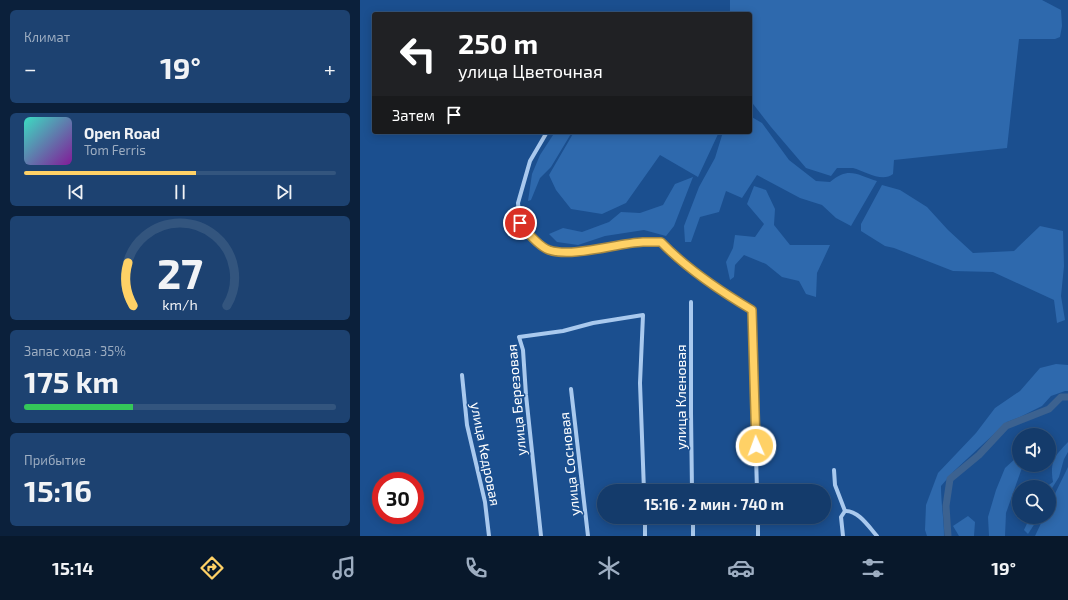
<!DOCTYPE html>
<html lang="ru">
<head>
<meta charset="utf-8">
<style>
  body { margin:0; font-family:"Exo 2",sans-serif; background:#1d4271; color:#f1f3f6; height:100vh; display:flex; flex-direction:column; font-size:15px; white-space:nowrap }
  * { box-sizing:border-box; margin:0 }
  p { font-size:13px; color:#9dadc1 }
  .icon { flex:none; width:22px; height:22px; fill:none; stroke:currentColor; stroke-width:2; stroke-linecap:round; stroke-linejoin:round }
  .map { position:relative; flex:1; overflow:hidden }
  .side { display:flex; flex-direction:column; gap:10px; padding:10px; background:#0b203b; width:360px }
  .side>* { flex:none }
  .guide { position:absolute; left:12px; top:12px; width:380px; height:122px; border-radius:4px; box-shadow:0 2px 10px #0003,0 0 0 1px #33557e; background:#202124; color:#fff; overflow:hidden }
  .buttons { position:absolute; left:652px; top:428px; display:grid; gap:8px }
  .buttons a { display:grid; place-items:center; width:44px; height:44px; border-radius:50%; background:#143b6b; box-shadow:0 2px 10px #0003,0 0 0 1px #33557e; font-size:20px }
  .speed { position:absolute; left:12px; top:472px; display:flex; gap:8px; font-size:20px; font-weight:700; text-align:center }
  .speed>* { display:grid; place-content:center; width:52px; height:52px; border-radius:50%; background:#143b6b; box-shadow:0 2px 10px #0003,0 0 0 1px #33557e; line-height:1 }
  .speed .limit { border:6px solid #d22; background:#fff; color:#111 }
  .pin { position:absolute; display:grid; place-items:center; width:34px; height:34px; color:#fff; margin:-17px; border:2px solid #fff; border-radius:50%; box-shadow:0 1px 4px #0007 }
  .me { position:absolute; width:44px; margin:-22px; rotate:358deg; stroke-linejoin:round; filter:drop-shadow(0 0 3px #0008) }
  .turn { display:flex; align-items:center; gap:14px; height:84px; padding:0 20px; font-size:18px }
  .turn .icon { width:52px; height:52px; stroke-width:2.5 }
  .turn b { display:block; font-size:28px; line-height:34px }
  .then { display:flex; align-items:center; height:38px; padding:0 20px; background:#0003; gap:8px; font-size:15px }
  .big { font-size:30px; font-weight:700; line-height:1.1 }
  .side .card { flex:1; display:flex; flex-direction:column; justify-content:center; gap:6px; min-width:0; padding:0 14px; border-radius:6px; background:#1d4271 }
  .side .dial { align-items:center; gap:0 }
  .dial svg { height:104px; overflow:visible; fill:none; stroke:#33557e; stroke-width:7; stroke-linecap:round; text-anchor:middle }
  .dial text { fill:#f1f3f6; stroke:none }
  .song { display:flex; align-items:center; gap:12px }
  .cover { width:48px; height:48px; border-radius:6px; background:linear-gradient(135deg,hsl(170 70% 55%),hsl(290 70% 35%)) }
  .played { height:4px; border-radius:2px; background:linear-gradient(90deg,#ffd166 55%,#33557e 55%) }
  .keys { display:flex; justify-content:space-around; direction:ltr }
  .heat { display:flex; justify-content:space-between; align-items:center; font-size:22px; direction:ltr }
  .charge { height:6px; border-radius:3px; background:linear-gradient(90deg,#34c759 35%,#33557e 0) }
  .trip { position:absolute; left:237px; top:484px; width:234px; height:40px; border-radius:20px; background:#143b6b; box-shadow:0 2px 10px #0003,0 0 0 1px #33557e; font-weight:700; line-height:40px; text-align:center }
  .tab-bar { display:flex; height:64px; justify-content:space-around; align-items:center; background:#08182b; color:#9dadc1 }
  .tab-bar .icon { width:28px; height:28px }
  .tab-bar .selected { color:#ffd166 }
  .tab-bar b { font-size:18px; color:#f1f3f6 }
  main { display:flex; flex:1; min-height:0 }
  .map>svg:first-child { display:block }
  .green { fill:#2e69ad }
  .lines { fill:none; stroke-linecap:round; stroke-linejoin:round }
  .river { stroke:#3c6290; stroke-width:7 }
  .minor { stroke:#a9c9ee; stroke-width:4 }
  .route-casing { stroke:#a68842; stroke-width:10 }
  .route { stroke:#ffd166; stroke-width:7 }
  .labels { text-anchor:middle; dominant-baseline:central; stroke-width:3; stroke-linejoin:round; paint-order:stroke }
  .street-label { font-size:14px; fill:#fff; stroke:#1b4f8f }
</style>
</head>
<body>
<main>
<section class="side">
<div class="card"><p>Климат</p>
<div class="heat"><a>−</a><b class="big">19°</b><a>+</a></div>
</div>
<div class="card">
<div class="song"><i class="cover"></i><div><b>Open Road</b><p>Tom Ferris</p></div></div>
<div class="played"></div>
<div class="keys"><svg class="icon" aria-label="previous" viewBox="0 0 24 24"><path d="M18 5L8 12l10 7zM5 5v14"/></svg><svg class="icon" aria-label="pause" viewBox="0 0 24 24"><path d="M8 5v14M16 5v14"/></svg><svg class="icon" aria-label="next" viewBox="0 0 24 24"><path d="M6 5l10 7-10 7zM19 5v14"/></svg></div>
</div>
<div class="card dial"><svg viewBox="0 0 100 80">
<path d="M14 69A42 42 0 1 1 86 69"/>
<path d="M14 69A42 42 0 0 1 10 36" stroke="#ffd166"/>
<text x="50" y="56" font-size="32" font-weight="700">27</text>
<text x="50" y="72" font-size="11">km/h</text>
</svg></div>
<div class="card"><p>Запас хода · 35%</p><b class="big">175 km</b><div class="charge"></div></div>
<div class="card"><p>Прибытие</p><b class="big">15:16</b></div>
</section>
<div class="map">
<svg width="708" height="536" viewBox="0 0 708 536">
  <rect width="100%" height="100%" fill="#1b4f8f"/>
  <g class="green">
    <path d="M370,0H682L701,10L702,26L700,37L695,39H659L647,148L534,160L533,174C522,183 505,171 493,168C488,168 482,168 477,168L471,176L446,168L411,127L390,100V14H370Z"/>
    <path d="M390,116L402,123L429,160L456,181L470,182C489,166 497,175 517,181L491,226L476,218L462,205L440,198L397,175L382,198L366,191L359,212L340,217L331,242H325L324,226L339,187L355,158L363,132H390Z"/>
    <polygon points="195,132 212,132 191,167 180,178 171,200 168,201 172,174 180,155"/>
    <polygon points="214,132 359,132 338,177 300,155 266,203 242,214 211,209 196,190 189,175"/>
    <polygon points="333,177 314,226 306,236 284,230 245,236 218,245 197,242 189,234 203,228 222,232 249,222 261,212 280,213 303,205 315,184"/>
    <polygon points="522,185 540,190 567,207 588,230 613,253 654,251 680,226 703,231 704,266 701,296 705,320 697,323 694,300 633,272 593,271 534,248 525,246 501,231 501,224"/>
    <polygon points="394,186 406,190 415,209 414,225 430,245 470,245 457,273 456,297 446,294 439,281 422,277 406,264 384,255 375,265 374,277 370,280 366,262 373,248 375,235 395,237 404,224 387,204"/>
    <path d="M696,364L708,365V391H705L691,396L682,406L660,417L647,422L594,471L581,486C581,503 584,519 584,536H567L565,530L566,505L578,473L616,433L635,408L660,391L680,368Z"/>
    <polygon points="670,429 675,435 659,435 659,449 653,445 658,434"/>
    <path d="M708,442V452L704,459L699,477L689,493V487H686L693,482C690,460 694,457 708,442Z"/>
    <polygon points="656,458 659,461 659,465 663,465 646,513 645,536 629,536 628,517 636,490 645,468"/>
    <polygon points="708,467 708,536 675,536 684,517 689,517 689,506"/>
    <polygon points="608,516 615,522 614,536 599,536 593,526"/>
    <polygon points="670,517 679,517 668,534 664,530"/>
  </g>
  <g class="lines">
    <polyline class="river" points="588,536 586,506 590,479 619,455 646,426 689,409 701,397 708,397"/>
    <g class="minor">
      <path d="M187,132L170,161L158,203L160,223L169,235L187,250L199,252L226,251L283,242H301C327,270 360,291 392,310L397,491"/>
      <polyline points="331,302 331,413 332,491"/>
      <polyline points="102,375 107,425 125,502 129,536"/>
      <polyline points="211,389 228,536"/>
      <polyline points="474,470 475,485 485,511"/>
      <polyline points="285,517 285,536"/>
      <polyline points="333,517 333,536"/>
      <polyline points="398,517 398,536"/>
      <polyline points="181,536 166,395 163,350 159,337 203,331 233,323 283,315 280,383 284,491"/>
      <path d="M483,536L481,517L485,511C498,510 509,527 517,536"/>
    </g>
  </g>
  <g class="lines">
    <defs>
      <path id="route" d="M160,223C167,232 178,246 189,250C213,258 257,243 283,242C289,242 295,242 301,242C328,270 360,291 392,310L396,446"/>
    </defs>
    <use href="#route" class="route-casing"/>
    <use href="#route" class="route"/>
  </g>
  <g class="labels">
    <g class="street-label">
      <text transform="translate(320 397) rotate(-90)">улица Кленовая</text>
      <text transform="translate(156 400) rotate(-95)">улица Березовая</text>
      <text transform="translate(126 454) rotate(79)">улица Кедровая</text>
      <text transform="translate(209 464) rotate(-96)">улица Сосновая</text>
    </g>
  </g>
</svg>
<div class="buttons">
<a><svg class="icon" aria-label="sound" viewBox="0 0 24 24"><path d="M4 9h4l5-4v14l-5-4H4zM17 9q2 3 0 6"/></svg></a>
<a><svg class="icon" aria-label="search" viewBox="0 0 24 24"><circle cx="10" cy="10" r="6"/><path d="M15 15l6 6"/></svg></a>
</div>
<div class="speed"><div class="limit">30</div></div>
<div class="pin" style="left:160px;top:223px;background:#d93025"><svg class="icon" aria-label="arrive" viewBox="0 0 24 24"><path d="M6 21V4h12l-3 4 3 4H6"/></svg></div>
<svg class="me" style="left:396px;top:446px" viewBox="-20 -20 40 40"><circle r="17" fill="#ffd166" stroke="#fff" stroke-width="3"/><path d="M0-11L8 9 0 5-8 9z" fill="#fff"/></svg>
<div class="trip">15:16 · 2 мин · 740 m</div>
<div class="guide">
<div class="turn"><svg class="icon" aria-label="left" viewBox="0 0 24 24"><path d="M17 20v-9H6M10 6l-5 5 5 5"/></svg><div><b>250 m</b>улица Цветочная</div></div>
<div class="then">Затем<svg class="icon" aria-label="arrive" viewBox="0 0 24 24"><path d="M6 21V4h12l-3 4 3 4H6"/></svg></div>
</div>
</div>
</main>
<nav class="tab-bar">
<b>15:14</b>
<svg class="icon selected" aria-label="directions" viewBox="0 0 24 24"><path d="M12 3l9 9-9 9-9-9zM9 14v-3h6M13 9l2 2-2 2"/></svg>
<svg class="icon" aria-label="music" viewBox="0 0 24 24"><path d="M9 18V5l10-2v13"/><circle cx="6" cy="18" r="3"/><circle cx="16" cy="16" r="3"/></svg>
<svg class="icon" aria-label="phone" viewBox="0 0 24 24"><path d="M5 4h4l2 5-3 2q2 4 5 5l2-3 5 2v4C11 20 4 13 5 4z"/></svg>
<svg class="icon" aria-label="climate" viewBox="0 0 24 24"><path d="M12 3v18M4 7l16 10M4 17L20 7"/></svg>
<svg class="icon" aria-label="car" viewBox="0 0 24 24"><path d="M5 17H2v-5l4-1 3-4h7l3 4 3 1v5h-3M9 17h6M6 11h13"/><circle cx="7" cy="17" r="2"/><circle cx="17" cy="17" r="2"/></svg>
<svg class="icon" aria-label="filters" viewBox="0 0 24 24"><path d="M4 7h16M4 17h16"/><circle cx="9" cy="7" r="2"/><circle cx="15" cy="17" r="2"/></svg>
<b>19°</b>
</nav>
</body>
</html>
